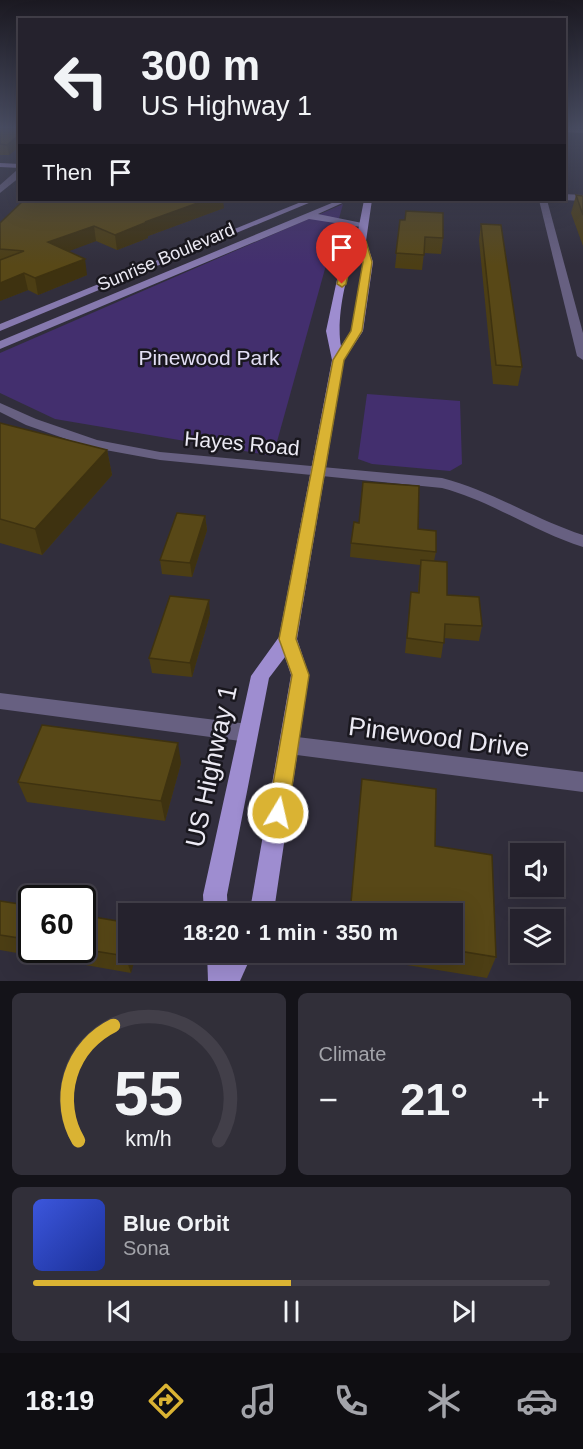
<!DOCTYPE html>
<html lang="en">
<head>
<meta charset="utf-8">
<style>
  body { margin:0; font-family:Helvetica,sans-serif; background:#312f39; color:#f1f3f6; height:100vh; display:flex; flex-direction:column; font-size:22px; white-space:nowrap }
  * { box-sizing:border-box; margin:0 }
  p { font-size:20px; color:#a3a4aa }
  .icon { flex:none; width:33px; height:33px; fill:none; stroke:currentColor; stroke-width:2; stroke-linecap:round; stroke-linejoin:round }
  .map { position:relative; height:981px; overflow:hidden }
  .drawer { display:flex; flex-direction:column; gap:12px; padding:12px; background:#141319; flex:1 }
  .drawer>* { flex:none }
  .top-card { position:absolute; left:18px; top:18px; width:548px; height:183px; border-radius:0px; box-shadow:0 6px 24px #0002,0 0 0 2px #423f49; background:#25222d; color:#f1f3f6; overflow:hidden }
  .fabs { position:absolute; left:510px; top:843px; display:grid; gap:12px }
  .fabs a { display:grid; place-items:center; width:54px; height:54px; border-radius:0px; background:#25222d; box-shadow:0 6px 24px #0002,0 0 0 2px #423f49; font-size:30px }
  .speed { position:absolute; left:18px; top:885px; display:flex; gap:12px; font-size:30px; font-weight:700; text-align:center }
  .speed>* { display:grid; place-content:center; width:78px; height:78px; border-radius:50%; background:#25222d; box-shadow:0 6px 24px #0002,0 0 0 2px #423f49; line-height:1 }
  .speed .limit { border:3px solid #111; border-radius:9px; background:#fff; color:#111 }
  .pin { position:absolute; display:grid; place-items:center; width:51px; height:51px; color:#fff; margin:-62px -26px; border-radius:50% 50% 50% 0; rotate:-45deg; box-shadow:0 0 6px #0007 }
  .pin .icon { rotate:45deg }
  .me { position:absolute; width:66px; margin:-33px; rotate:9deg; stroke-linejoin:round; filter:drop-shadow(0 0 4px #0008) }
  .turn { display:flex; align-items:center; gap:21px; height:126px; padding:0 24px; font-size:27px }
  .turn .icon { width:78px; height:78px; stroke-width:2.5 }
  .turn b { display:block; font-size:42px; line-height:51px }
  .then { display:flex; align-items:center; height:57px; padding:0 24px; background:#0003; gap:12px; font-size:22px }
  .big { font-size:45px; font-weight:800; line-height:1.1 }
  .drawer .tile { flex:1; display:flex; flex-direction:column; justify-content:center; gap:9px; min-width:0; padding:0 21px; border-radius:9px; background:#312f39 }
  .drawer .dial { align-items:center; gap:0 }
  .dial svg { height:156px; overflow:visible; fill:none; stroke:#423f49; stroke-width:7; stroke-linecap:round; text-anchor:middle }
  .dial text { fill:#f1f3f6; stroke:none }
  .song { display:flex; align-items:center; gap:18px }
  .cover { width:72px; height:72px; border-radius:9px; background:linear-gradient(135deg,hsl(230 70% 55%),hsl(230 70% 35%)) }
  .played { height:6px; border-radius:3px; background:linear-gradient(90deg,#dab333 50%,#423f49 50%) }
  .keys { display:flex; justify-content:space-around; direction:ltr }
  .heat { display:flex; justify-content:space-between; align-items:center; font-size:33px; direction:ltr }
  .drawer .tiles { flex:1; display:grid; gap:12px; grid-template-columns:1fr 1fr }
  .tile:last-child { grid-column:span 2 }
  .trip { position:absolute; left:118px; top:903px; width:345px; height:60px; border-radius:0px; background:#25222d; box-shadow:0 6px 24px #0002,0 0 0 2px #423f49; font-weight:800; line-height:60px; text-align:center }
  .tab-bar { display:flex; height:96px; justify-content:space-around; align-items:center; background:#0f0e12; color:#a3a4aa }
  .tab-bar .icon { width:42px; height:42px }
  .tab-bar .current { color:#dab333 }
  .tab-bar b { font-size:27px; color:#f1f3f6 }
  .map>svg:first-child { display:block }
  .green { fill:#432f6e }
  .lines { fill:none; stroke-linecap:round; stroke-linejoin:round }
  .street { fill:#676081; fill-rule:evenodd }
  .secondary { fill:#8679ae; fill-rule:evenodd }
  .primary { fill:#9e8dd0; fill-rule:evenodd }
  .wall { fill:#4c3e14 }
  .shaded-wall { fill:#3e3210 }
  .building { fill:#584817; stroke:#3e3210; stroke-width:1.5 }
  .route { fill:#dab333; stroke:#8e7421; stroke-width:1.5 }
  .labels { text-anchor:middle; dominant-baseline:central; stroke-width:5; stroke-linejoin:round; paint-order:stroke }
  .far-street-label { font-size:18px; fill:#eceaf4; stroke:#19171e }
  .park-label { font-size:21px; fill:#e3dff4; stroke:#19171e }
  .street-label { font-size:21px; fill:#eceaf4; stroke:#19171e }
  .near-street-label { font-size:26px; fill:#eceaf4; stroke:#19171e }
</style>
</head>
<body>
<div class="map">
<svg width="583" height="981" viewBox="0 0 583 981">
  <rect width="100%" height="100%" fill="#312e3c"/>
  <g class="green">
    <polygon points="343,204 273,456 55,419 0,393 0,353"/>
    <polygon points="367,394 460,401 462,464 450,471 372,464 358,459"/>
  </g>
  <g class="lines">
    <g class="street">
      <polygon points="564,128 583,129 583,133 564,132"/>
      <polygon points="17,170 20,170 20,177 0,193 0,185"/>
      <polygon points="564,194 583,195 583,201 563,200"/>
      <polygon points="539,200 547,200 583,333 583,360 577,356"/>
      <path d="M0,403L36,419L97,440L160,452L442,478C492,491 534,519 583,535V547C534,532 492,501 442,488L160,460L89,447L26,425L0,412Z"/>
      <polygon points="0,693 248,724 255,727 258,733 255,739 248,742 0,709"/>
      <polygon points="289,736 583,772 583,792 289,754 282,751 279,745 282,739"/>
    </g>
    <g class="secondary">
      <polygon points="0,163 20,164 20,168 0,167"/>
      <polygon points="306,200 316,200 0,331 0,324"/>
      <polygon points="339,200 349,200 318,214 367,224 367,228 309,219 0,349 0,341"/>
    </g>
    <g class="primary">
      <path d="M364,200H372L366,241L373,262L363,331L344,360L297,639L309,675L275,904L271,914H247L251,904L291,675L285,657L269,678L227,895L228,914H204L203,895L251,676L279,637L332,360L326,331L341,261L356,241ZM359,250L363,262L351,331L341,346C336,322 345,270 359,250Z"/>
      <polygon points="207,952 253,952 240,981 208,981"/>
    </g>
  </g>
  <g class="wall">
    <polygon points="0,128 20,128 20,146 9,155 0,155"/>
    <polygon points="576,195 583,196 583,246 571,213"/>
    <polygon points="224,208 148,236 148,238 117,250 96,241 68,251 87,275 38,295 28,290 0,301 0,223"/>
    <polygon points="400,220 443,238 441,254 424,253 422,270 395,268"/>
    <polygon points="481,224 522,367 518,386 493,384 479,240"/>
    <polygon points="0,423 107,450 112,475 42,555 0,543"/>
    <polygon points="205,516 207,530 192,577 162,574 160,560"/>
    <polygon points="418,529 436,552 434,561 447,595 482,626 479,641 444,638 441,658 405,653 411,592 418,592 420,565 350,557 351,543"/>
    <polygon points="210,614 192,677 152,673 149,658"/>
    <polygon points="181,763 165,821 27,802 18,782"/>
    <polygon points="435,846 496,957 487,978 345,955 345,952 453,952 453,914"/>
    <polygon points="0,901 32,906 32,950 82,950 82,915 129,923 131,973 0,950"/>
  </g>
  <g class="shaded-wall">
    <polygon points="20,134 20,146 9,155 7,145"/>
    <polygon points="206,200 223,200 224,208 148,236 148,238 117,250 115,235 145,222"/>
    <polygon points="94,226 96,241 51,258 48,242"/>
    <polygon points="85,259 87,275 38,295 35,278"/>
    <polygon points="24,273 28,290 0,301 0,283"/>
    <polygon points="107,450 112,475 42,555 35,529"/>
    <polygon points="205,516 207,530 192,577 190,563"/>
    <polygon points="209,600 210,614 192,677 190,663"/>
    <polygon points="178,743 181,763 165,821 161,801"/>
    <polygon points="129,942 129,952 137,952 131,973 125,956"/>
  </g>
  <g class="building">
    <polygon points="0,128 20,128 20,134 7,145 0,144"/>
    <polygon points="576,195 583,196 583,215"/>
    <polygon points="24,200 206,200 145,222 147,222 115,235 94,226 48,242 85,259 35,278 24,273 0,283 0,260 24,251 0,249 0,223"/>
    <polygon points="406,211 443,213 443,238 425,237 424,255 396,253 400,220 405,220"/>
    <polygon points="481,224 501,225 522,367 496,365"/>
    <polygon points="0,423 107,450 35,529 0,519"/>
    <polygon points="363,482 419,486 418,529 436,531 436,552 351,543 354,522 359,523"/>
    <polygon points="177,513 205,516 190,563 160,560"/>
    <polygon points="421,560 447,562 447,595 479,597 482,626 445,624 444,643 407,638 411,592 419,593"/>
    <polygon points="170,596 209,600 190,663 149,658"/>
    <polygon points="42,725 178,743 161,801 18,782"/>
    <polygon points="362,779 436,789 435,846 492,855 496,957 453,950 453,914 350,914"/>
    <polygon points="0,901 32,906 32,940 0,935"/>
    <polygon points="82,915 129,923 129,942 125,956 82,949"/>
  </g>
  <linearGradient id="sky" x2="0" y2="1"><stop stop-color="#1b1921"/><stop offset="0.48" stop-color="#484c61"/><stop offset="1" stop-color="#484c61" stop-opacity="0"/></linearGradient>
  <rect width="583" height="265" fill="url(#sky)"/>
  <polygon class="route" points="358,239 366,241 372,262 362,331 344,360 296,639 309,675 288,813 285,820 278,823 271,820 268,813 292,675 279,639 333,360 351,331 363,262 359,250 351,261 346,284 342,287 337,284 342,261"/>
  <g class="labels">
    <g class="far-street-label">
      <text transform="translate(166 257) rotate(-23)">Sunrise Boulevard</text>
    </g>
    <g class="park-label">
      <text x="209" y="357">Pinewood Park</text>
    </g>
    <g class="street-label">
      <text transform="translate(242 443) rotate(5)">Hayes Road</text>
    </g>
    <g class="near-street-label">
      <text transform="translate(439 737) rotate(7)">Pinewood Drive</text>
      <text transform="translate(211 766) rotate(-78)">US Highway 1</text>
    </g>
  </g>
</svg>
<div class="fabs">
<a><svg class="icon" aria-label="sound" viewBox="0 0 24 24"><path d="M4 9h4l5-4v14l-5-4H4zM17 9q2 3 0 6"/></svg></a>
<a><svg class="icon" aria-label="layers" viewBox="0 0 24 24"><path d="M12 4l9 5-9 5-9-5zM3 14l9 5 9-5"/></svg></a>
</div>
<div class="speed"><div class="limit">60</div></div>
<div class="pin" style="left:342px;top:284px;background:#d93025"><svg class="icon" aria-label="arrive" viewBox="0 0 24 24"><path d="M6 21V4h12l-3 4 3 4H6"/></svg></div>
<svg class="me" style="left:278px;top:813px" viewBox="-20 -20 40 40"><circle r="17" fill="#dab333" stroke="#fff" stroke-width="3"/><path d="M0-11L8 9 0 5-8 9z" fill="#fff"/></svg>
<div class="trip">18:20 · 1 min · 350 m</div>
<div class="top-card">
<div class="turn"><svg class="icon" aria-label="left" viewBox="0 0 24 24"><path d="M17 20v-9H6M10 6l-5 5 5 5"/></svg><div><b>300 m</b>US Highway 1</div></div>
<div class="then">Then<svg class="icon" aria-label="arrive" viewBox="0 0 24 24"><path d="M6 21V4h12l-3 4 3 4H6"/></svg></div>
</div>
</div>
<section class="drawer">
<div class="tiles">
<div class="tile dial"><svg viewBox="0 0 100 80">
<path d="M14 69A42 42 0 1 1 86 69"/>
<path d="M14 69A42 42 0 0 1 32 10" stroke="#dab333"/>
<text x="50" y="56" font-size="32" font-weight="700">55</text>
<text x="50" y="72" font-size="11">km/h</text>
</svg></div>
<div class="tile"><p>Climate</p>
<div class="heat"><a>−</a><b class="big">21°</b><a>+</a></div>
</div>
<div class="tile">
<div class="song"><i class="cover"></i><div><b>Blue Orbit</b><p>Sona</p></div></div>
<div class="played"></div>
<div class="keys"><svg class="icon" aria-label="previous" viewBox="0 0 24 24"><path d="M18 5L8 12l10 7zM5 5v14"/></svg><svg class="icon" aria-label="pause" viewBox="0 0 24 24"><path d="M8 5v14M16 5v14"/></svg><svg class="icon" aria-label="next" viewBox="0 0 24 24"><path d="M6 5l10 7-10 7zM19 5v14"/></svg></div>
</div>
</div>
</section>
<nav class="tab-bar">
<b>18:19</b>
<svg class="icon current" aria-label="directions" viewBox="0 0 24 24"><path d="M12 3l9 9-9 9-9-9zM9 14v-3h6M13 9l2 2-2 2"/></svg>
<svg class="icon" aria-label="music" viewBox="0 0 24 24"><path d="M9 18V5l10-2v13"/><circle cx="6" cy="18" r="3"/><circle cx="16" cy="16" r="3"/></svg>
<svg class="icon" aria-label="phone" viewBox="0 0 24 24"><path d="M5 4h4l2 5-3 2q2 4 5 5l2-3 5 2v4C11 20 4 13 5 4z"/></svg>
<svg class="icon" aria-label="climate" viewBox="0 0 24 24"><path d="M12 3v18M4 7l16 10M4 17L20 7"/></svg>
<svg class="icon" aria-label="car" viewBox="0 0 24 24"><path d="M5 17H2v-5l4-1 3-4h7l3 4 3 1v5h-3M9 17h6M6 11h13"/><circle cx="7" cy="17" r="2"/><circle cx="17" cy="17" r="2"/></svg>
</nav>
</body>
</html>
